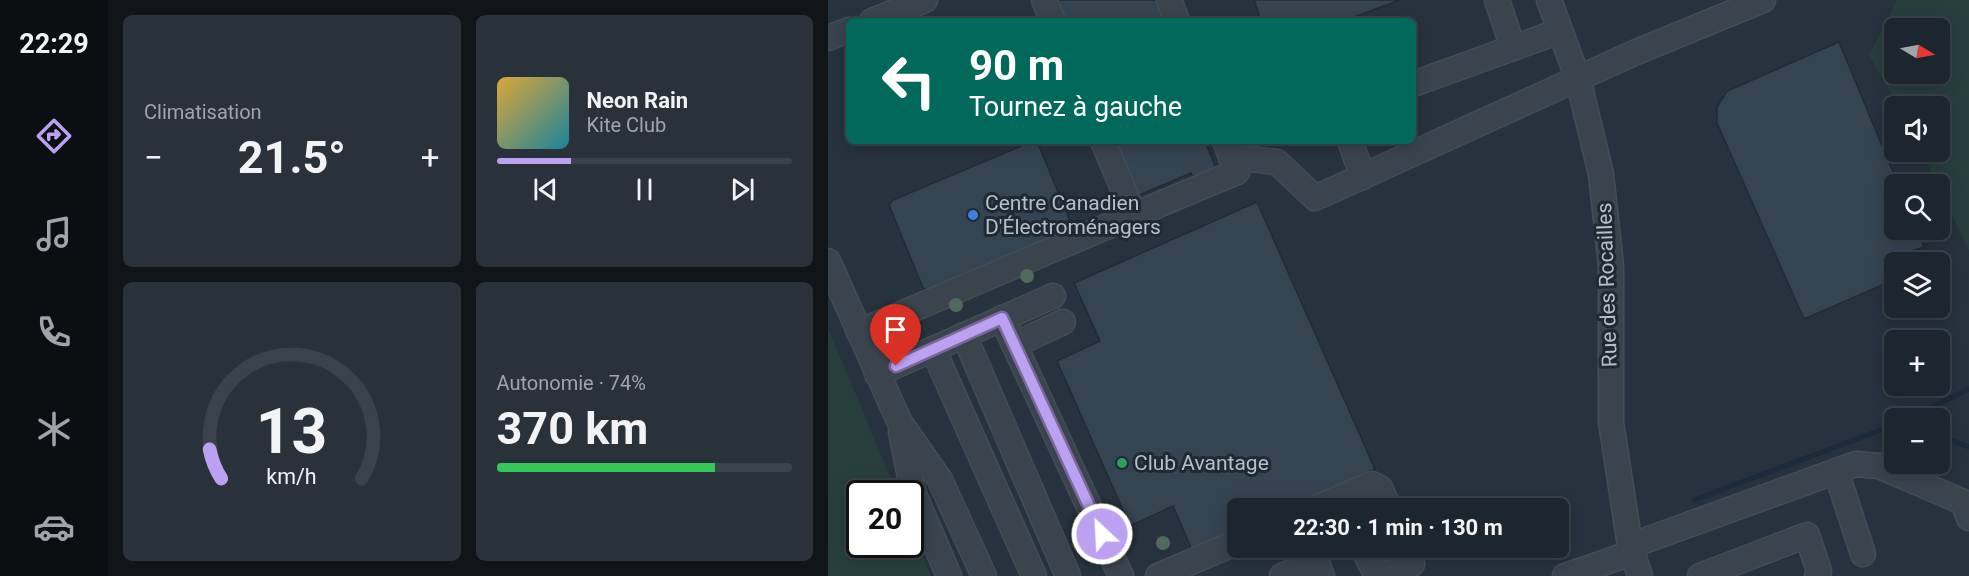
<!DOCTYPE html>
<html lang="fr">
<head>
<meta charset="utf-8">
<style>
  body { margin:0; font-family:Roboto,sans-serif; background:#29323a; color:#f1f3f6; height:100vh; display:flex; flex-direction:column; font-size:22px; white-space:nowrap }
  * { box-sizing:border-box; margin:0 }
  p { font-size:20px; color:#a0a5aa }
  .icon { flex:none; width:33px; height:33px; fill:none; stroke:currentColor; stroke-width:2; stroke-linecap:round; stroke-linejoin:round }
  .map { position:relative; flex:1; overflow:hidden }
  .drawer { display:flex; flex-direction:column; gap:15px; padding:15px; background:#0f1519; width:720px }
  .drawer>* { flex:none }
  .banner { position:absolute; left:18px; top:18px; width:570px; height:126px; border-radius:9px; box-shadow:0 3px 15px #0003,0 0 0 2px #3a434a; background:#00695c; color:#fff; overflow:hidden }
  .needle { width:39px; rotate:100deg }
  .buttons { position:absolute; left:1056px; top:18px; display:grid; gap:12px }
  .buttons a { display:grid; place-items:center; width:66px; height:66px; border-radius:9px; background:#1c262e; box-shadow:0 3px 15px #0003,0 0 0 2px #3a434a; font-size:30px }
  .speed { position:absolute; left:18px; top:480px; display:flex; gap:12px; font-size:30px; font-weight:700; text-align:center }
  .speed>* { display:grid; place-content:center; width:78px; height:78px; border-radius:50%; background:#1c262e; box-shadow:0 3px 15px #0003,0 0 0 2px #3a434a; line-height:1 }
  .speed .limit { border:3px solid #111; border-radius:9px; background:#fff; color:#111 }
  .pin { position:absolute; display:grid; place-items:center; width:51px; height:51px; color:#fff; margin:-62px -26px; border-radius:50% 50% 50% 0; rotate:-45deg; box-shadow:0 0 6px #0007 }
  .pin .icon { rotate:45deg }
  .me { position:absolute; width:66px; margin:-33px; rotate:335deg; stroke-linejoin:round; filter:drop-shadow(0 0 4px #0008) }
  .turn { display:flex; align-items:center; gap:21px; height:126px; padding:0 24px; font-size:27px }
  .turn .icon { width:78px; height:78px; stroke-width:2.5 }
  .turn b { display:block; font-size:42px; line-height:51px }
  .big { font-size:45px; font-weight:700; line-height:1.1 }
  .drawer .widget { flex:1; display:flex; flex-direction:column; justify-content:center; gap:9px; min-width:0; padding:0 21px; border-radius:9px; background:#29323a }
  .drawer .dial { align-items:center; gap:0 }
  .dial svg { height:156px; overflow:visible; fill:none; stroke:#3a434a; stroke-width:7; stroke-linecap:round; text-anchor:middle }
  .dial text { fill:#f1f3f6; stroke:none }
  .song { display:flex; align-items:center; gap:18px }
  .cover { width:72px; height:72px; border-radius:9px; background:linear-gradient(135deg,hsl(40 70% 55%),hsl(190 70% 35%)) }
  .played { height:6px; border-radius:3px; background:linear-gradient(90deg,#bca0f2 25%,#3a434a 25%) }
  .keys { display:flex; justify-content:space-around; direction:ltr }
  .heat { display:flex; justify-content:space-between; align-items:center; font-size:33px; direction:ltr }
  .charge { height:9px; border-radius:4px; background:linear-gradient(90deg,#34c759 74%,#3a434a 0) }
  .drawer .tiles { flex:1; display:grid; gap:15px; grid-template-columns:repeat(2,1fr) }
  .trip { position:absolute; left:399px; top:498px; width:342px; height:60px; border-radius:9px; background:#1c262e; box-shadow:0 3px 15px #0003,0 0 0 2px #3a434a; font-weight:700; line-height:60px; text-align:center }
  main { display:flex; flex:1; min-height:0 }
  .tabs { display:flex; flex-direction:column; width:108px; justify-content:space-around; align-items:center; background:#0b0f12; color:#a0a5aa }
  .tabs .icon { width:42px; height:42px }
  .tabs .selected { color:#bca0f2 }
  .tabs b { font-size:27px; color:#f1f3f6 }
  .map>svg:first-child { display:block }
  .green { fill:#283e3e; fill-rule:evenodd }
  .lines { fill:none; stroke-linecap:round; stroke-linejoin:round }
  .stream { stroke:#1a2b3b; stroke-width:5 }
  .building { fill:#354451; stroke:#212b34; stroke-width:1.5 }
  .minor-casing { stroke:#434d56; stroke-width:27 }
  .minor { stroke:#3a444d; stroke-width:24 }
  .tree { fill:#4e6a5b }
  .route-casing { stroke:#7a689d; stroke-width:15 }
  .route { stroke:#bca0f2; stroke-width:10 }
  .shop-dot { fill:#3f7fe0; stroke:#1f2932; stroke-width:2 }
  .leisure-dot { fill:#2e9e5b; stroke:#1f2932; stroke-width:2 }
  .labels { text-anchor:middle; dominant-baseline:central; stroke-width:6; stroke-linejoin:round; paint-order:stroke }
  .poi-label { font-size:21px; fill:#b6bfc8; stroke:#1f2932; text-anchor:start }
  .street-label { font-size:21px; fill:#b6bfc8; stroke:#1f2932 }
</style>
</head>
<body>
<main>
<nav class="tabs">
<b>22:29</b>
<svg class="icon selected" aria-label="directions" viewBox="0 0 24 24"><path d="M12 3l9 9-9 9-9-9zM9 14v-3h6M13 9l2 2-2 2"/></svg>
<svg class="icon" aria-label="music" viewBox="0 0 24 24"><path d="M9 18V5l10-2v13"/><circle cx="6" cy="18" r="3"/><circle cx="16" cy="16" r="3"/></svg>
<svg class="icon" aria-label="phone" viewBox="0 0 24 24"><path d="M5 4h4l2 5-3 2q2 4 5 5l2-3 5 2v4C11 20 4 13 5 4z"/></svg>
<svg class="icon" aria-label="climate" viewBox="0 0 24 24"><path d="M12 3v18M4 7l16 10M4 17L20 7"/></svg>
<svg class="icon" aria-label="car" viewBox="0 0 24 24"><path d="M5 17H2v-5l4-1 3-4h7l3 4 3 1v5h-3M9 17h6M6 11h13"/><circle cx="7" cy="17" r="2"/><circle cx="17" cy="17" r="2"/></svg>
</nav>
<section class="drawer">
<div class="tiles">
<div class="widget"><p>Climatisation</p>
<div class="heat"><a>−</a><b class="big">21.5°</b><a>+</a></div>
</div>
<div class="widget">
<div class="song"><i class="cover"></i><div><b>Neon Rain</b><p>Kite Club</p></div></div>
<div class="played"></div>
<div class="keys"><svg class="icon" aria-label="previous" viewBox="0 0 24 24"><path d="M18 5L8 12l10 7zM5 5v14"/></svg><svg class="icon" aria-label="pause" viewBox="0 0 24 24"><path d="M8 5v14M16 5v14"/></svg><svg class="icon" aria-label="next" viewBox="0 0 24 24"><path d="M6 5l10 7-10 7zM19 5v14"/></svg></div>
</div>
<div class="widget dial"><svg viewBox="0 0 100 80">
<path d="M14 69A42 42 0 1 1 86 69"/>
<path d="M14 69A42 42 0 0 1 8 54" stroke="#bca0f2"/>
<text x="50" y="56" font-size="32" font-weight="700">13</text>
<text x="50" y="72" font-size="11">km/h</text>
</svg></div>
<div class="widget"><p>Autonomie · 74%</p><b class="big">370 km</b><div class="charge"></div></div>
</div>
</section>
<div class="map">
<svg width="1141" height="576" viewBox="0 0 1141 576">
  <rect width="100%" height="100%" fill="#26323d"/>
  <g class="green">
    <path d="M1069,0H1141V251L1094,152H1112V106H1070L1041,55ZM1066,28H1112V74H1066Z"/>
    <polygon points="0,328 69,493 32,494 32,544 82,544 83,527 103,576 0,576"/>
  </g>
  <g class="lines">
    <g class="stream">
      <polyline points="1082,418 1141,389"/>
      <polyline points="1112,436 1141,447"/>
      <polyline points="866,500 1066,425"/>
    </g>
  </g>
  <g class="building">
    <polygon points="229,0 329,0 337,21 238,21"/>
    <polygon points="426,0 572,0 515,21 433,21"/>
    <polygon points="1011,42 1070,184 1066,184 1066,230 1089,230 1096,247 1063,257 1066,264 1066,280 976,319 889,123 889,107 899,91"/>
    <polygon points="286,141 377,141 390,173 367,183 363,173 309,196"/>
    <polygon points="203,142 211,146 244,226 240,238 102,290 95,288 61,205 65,200"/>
    <polygon points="429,202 547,469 458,508 410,508 410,530 364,550 345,506 302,526 229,361 272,341 246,283"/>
  </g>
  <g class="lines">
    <defs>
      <g id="minor">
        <polyline points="216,0 225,21"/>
        <polyline points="341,0 349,21"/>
        <polyline points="669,0 685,48"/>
        <polyline points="721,0 750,79 773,174 783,266 783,422 802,546 812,576"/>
        <polyline points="44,21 97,0"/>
        <polyline points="0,38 21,30"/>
        <polyline points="585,84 732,31"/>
        <polyline points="522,141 535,177"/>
        <polyline points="403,157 449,162 487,198 806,53 935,0"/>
        <polyline points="306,215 409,172 397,141"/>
        <polyline points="0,261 71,421 112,480 156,576"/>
        <polyline points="174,318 293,576"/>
        <polyline points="31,332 306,215 275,141"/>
        <polyline points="136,335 240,576"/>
        <polyline points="186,345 235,322"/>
        <polyline points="105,349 206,576"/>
        <polyline points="49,374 225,296"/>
        <polyline points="73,432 85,492 121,576"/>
        <polyline points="1008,471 1035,554"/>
        <polyline points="488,508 544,484 552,488 561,508"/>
        <polyline points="802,546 1028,464 1051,466 1135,502 1141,518"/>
        <polyline points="535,548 549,576"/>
        <polyline points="330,576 410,542"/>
        <polyline points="454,576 483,564 490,566 494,576"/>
        <polyline points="554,576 584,564"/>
        <polyline points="737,576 804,553"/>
        <polyline points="872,576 979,535 991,571 989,576"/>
      </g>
    </defs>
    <use href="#minor" class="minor-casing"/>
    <use href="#minor" class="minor"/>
  </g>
  <g class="tree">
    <circle cx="199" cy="276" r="7"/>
    <circle cx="128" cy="305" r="7"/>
    <circle cx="335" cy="543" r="7"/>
  </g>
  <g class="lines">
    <defs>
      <polyline id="route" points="68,366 174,318 274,534"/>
    </defs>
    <use href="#route" class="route-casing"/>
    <use href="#route" class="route"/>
  </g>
  <circle class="shop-dot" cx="145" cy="215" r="6"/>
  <circle class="leisure-dot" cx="294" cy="463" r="6"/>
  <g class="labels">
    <g class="poi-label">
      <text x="157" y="203">Centre Canadien<tspan x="157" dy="24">D'Électroménagers</tspan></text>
      <text x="306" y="463">Club Avantage</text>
    </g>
    <g class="street-label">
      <text transform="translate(779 285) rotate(-92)">Rue des Rocailles</text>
    </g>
  </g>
</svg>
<div class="buttons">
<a><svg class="needle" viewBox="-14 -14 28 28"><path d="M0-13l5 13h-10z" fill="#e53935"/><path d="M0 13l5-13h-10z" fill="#a0a5aa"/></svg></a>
<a><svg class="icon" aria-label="sound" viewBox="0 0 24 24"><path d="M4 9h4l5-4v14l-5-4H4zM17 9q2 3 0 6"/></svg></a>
<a><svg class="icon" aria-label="search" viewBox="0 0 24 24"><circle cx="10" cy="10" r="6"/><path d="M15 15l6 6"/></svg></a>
<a><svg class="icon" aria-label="layers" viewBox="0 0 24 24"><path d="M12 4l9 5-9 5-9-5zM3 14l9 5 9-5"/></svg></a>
<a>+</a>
<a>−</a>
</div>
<div class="speed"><div class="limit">20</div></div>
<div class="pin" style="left:68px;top:366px;background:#d93025"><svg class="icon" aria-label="arrive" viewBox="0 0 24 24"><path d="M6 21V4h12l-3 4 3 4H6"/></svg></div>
<svg class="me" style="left:274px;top:534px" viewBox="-20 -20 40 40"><circle r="17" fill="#bca0f2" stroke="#fff" stroke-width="3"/><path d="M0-11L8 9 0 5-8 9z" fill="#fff"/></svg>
<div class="trip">22:30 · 1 min · 130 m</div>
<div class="banner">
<div class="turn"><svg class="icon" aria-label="left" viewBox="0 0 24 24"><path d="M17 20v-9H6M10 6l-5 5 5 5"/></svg><div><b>90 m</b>Tournez à gauche</div></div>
</div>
</div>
</main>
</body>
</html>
